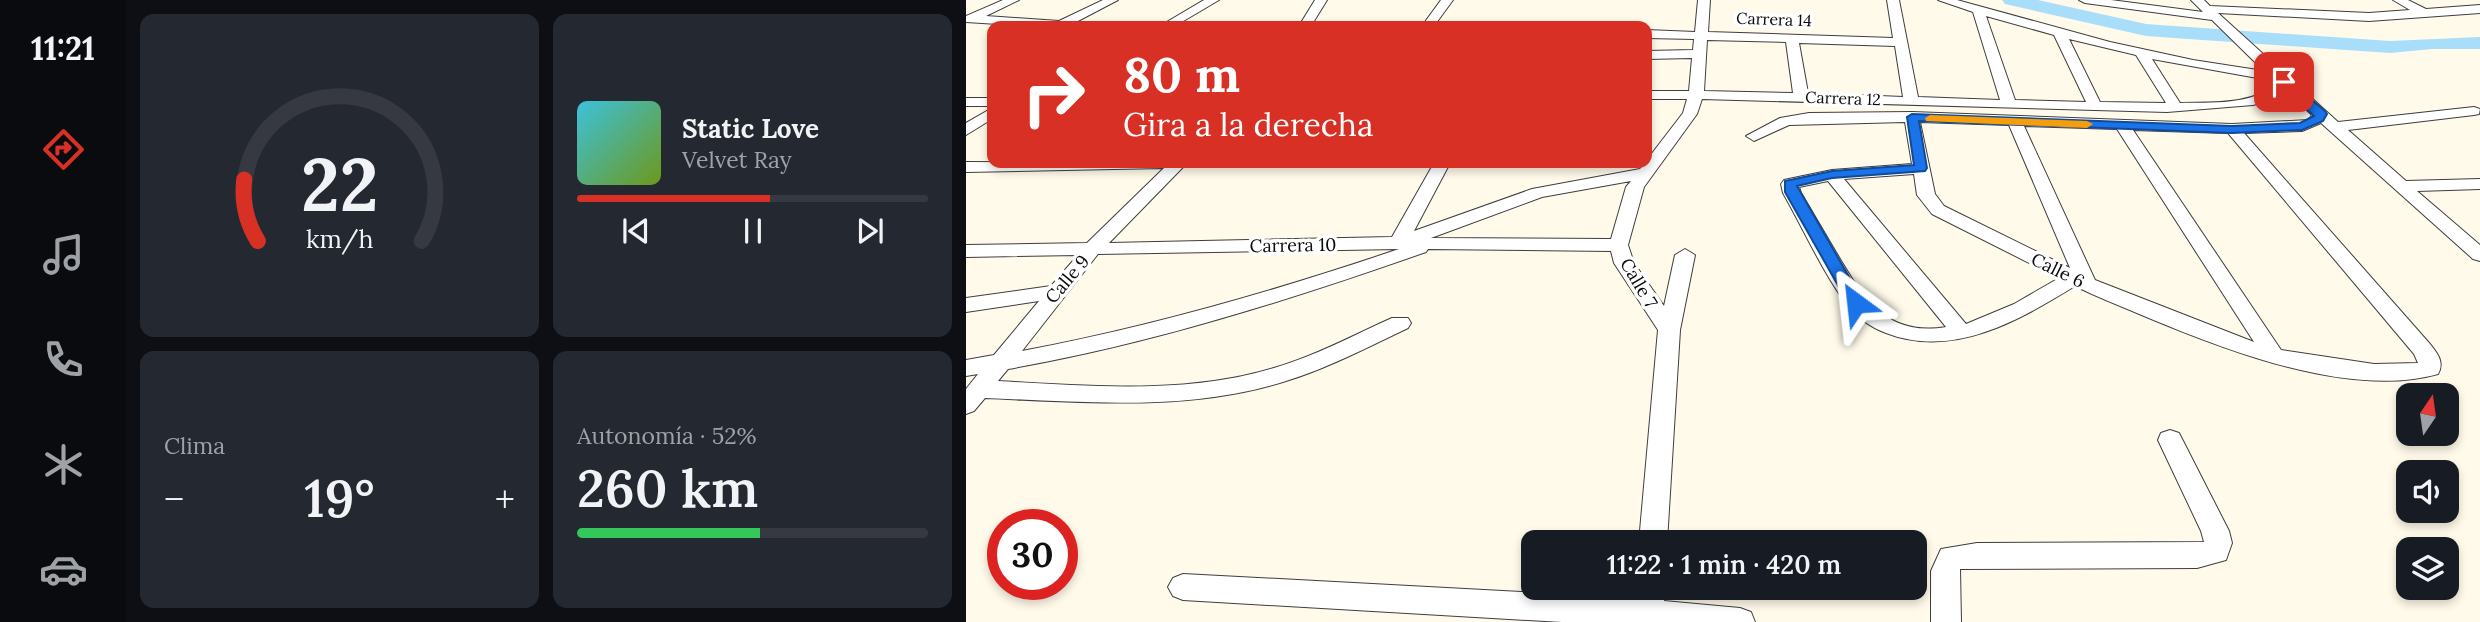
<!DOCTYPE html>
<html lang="es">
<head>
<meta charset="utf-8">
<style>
  body { margin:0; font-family:Lora,serif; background:#242831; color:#f1f3f6; height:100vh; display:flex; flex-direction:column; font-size:26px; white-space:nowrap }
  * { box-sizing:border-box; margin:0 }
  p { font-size:23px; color:#9ea1a6 }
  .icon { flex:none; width:38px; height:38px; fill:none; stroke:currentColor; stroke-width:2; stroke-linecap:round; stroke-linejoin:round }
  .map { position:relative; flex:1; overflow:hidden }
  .panel { display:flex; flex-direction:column; gap:14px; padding:14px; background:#0d0f14; width:840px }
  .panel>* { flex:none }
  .top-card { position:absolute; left:21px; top:21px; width:665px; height:147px; border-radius:14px; box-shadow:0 4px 10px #0003; background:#d93025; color:#fff; overflow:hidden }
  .needle { width:46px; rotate:13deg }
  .tools { position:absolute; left:1430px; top:383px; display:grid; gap:14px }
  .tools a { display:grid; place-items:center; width:63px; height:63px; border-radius:14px; background:#171b24; box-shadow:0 4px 10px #0003; font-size:35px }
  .speed { position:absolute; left:21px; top:509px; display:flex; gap:14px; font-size:35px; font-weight:700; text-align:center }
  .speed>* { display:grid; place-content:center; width:91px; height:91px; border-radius:50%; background:#171b24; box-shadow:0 4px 10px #0003; line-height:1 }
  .speed .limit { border:10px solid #d22; background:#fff; color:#111 }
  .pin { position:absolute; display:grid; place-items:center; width:60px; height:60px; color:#fff; margin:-30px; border-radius:14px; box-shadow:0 4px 10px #0006 }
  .me { position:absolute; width:77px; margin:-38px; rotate:330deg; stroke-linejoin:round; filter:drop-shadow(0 0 5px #0008) }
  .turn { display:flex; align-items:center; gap:24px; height:147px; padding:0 21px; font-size:32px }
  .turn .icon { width:91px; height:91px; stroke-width:2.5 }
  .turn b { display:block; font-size:49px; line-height:60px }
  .big { font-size:52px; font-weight:600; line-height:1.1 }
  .panel .widget { flex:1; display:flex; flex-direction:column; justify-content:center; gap:10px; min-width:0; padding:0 24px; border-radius:14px; background:#242831 }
  .panel .dial { align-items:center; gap:0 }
  .dial svg { height:182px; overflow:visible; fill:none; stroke:#363941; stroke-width:7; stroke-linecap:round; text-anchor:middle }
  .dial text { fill:#f1f3f6; stroke:none }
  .song { display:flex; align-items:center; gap:21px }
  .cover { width:84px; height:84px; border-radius:10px; background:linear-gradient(135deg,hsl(190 70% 55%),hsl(80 70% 35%)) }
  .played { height:7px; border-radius:4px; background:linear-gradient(90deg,#d93025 55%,#363941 55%) }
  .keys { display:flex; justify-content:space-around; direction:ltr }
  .heat { display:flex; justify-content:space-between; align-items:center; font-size:38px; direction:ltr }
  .charge { height:10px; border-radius:5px; background:linear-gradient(90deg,#34c759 52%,#363941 0) }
  .panel .tiles { flex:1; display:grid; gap:14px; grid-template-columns:repeat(2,1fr) }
  .trip { position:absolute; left:555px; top:530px; width:406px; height:70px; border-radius:14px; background:#171b24; box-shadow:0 4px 10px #0003; font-weight:600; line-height:70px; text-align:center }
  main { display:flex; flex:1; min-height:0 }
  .tab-bar { display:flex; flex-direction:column; width:126px; justify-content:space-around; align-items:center; background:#090b0e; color:#9ea1a6 }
  .tab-bar .icon { width:49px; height:49px }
  .tab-bar .active { color:#d93025 }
  .tab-bar b { font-size:32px; color:#f1f3f6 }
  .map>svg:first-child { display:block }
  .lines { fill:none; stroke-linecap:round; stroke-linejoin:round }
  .river { fill:#a9defa; fill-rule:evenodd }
  .minor-casing { stroke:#3e3e3e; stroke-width:2 }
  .minor { fill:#fff; fill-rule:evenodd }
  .route { fill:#1a73e8; stroke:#114b97; stroke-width:2 }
  .slow { fill:#f59e0b }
  .labels { text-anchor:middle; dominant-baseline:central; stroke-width:7; stroke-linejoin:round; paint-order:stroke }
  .far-street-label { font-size:16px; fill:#0b0b0b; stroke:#fff }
  .street-label { font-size:18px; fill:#0b0b0b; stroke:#fff }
</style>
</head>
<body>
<main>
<nav class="tab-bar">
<b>11:21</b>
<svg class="icon active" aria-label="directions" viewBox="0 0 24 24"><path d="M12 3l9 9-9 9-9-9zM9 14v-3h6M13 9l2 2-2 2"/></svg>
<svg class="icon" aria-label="music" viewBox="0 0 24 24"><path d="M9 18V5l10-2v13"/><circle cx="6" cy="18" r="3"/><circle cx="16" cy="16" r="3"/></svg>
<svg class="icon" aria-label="phone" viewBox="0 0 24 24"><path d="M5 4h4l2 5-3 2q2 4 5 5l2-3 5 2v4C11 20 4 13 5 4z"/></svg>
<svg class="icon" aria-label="climate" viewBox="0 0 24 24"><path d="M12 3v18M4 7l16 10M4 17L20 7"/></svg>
<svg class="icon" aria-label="car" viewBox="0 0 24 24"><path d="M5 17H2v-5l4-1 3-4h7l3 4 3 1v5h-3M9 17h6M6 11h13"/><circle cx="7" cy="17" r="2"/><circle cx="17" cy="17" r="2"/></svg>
</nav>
<section class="panel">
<div class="tiles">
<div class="widget dial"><svg viewBox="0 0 100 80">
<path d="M14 69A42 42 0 1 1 86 69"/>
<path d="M14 69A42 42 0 0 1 8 42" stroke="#d93025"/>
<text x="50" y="56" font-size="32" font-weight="700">22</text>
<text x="50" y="72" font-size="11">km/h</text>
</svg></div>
<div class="widget">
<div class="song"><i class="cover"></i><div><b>Static Love</b><p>Velvet Ray</p></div></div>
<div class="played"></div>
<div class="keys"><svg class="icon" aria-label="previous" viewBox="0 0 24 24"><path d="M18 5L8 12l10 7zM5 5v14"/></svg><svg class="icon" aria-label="pause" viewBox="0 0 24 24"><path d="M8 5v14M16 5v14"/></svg><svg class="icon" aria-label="next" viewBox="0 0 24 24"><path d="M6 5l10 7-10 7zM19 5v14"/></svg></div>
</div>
<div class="widget"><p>Clima</p>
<div class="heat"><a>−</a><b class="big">19°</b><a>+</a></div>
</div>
<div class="widget"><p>Autonomía · 52%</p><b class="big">260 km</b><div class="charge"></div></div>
</div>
</section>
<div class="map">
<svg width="1514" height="622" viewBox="0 0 1514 622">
  <rect width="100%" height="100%" fill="#fffae9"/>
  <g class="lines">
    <polygon class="river" points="1036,0 1072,0 1180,24 1424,41 1514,37 1514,49 1466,49 1424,53 1180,36 1039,4"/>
    <defs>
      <g id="minor">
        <polygon points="37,0 53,0 20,16 93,21 137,0 152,0 110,22 123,22 129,26 65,26 0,22 0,16"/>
        <polygon points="238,0 253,0 209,26 194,26"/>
        <polygon points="349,0 361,0 345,26 333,26"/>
        <polygon points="475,0 487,0 468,26 456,26"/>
        <path d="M732,0H744L742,32L927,38L921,0H933L952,97L1034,100L1007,12L972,0H991L1144,42L1227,60L1298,71L1246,20L1119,3L1113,0H1145L1237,12L1225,0H1238L1244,6L1403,13L1444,10L1427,0H1442L1460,9L1514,5V13L1403,21L1252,13L1372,122L1508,107L1514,109L1513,114L1508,115L1382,130L1440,181L1514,179V189L1451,191L1514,245V261L1507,259L1355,123L1336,131L1278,133L1464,344C1471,353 1479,362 1472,374C1384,399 1259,350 1178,316C1155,306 1131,297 1109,286C1052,321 987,359 920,333C906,328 890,317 881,305C856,271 838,230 817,193L815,184L818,180L866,170L946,164L939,122L823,125L788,141L780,136L814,118L843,113L946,112L1266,124L1342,120L1346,115L1319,90L1306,100L1287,105L1201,112L736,99L731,114L678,187L662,245L668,263L698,306L709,255L719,249L729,255L714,330L701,542H673L692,330L648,263L645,251L462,249L460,252C323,300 185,344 42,369L32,381C122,386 220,395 308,368C349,356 388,335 426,318H442L445,323L442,328C402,347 362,368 320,381C223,412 119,402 19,398L8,411L0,414V389L12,374L0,376V360L28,355L73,301L0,312V298L85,286L112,255L0,257V245L121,243L198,168L0,172V162L221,163L143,243L426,237L468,163H484L448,231L566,189L674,169L717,113L721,99H681V91H723L726,58L681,59V51L727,50L728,39L681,38V30L729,32ZM1020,16L1088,35L1120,102L1049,100ZM1103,39L1170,55L1200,103L1134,102ZM741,40L820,42L827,93L738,91ZM833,43L929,46L937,97L842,93ZM1186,59L1308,81L1310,83C1287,106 1244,102 1214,103ZM954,122L1043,125L1104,268L978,206L969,194ZM1058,126L1151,129L1288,342L1129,280ZM1167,130L1262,133L1448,354L1452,363L1408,364L1315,350ZM948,174L951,195L966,214L1093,278L1048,304L1000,324L878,179ZM665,181L660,187L645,239L465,238L576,197ZM862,181L980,327C920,337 897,298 871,254C859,234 847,213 835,193L833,187ZM433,249C309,291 184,327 56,351L132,254Z"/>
        <rect x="0" y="98" width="26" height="8"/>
        <polygon points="26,108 26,119 0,135 0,123"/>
        <polygon points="1204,430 1213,433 1263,531 1266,543 1260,560 1231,568 994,569 995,622 965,622 965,571 975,549 1011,543 1238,542 1235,531 1192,440 1195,433"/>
        <polygon points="217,574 669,598 669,588 699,588 698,601 774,608 785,612 789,622 596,622 217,600 207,596 202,587 207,578"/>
      </g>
    </defs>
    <use href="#minor" class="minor-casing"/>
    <use href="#minor" class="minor"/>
  </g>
  <polygon class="route" points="1314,80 1322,80 1359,111 1361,114 1357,121 1336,130 1266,133 953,121 961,168 959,171 866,178 831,186 898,303 890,308 882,303 819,192 819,181 866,171 948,165 941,117 946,114 1266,126 1334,123 1348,116 1314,84"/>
  <polygon class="slow" points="964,115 1121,121 1127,124 1121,128 960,121 959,118"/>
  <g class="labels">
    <g class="far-street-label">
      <text transform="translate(808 19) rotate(2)">Carrera 14</text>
      <text transform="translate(877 98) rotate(2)">Carrera 12</text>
    </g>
    <g class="street-label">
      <text transform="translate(327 245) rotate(-1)">Carrera 10</text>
      <text transform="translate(1092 270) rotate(26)">Calle 6</text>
      <text transform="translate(101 279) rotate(-50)">Calle 9</text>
      <text transform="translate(673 283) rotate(59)">Calle 7</text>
    </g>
  </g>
</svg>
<div class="tools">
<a><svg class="needle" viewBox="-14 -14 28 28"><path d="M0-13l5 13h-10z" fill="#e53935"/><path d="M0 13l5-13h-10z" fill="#9ea1a6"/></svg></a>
<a><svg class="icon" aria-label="sound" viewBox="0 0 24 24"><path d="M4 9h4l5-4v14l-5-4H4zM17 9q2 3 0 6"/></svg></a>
<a><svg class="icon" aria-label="layers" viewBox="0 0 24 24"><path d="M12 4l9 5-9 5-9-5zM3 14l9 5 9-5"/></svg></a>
</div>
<div class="speed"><div class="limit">30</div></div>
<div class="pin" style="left:1318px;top:82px;background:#d93025"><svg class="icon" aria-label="arrive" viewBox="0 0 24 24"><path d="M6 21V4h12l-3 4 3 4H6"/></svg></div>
<svg class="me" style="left:890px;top:303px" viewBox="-20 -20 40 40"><path d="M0-17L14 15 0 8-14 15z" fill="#1a73e8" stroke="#fff" stroke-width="4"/></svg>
<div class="trip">11:22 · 1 min · 420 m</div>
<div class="top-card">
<div class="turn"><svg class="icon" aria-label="right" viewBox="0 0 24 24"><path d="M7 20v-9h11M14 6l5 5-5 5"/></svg><div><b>80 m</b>Gira a la derecha</div></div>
</div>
</div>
</main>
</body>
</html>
